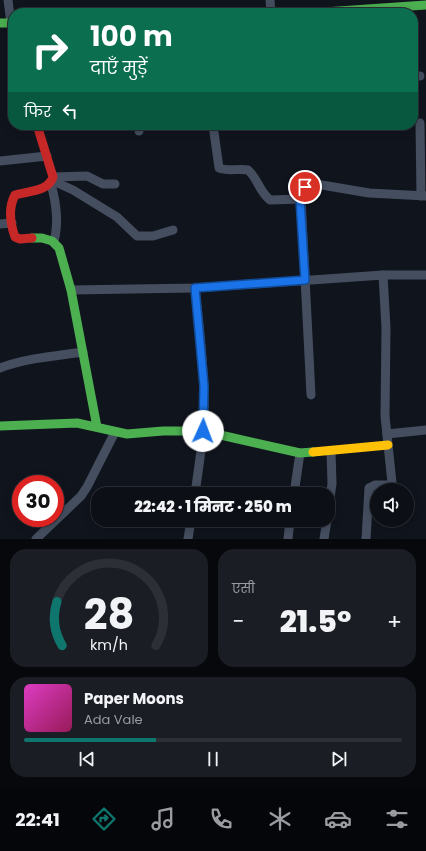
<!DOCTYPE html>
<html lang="hi">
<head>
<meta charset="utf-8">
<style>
  body { margin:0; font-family:Poppins,"Noto Sans Devanagari",sans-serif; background:#1a1d23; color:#f1f3f6; height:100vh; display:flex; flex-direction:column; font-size:15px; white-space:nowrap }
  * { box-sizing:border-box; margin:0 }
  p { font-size:13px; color:#9a9ca1 }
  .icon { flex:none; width:22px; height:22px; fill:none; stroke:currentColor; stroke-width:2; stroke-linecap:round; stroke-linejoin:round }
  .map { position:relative; height:539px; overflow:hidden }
  .panel { display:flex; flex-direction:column; gap:10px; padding:10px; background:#07080c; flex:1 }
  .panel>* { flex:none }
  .guide { position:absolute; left:8px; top:8px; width:410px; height:122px; border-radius:16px; box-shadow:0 2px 10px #0003,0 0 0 1px #2c2f35; background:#0b6e4f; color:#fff; overflow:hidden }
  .fabs { position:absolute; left:370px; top:483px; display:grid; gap:8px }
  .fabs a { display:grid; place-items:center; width:44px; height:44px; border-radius:50%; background:#0c0f16; box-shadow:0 2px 10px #0003,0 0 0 1px #2c2f35; font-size:20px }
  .speed { position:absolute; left:12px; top:475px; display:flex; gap:8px; font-size:20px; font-weight:700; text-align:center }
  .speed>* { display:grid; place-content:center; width:52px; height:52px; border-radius:50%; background:#0c0f16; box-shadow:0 2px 10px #0003,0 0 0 1px #2c2f35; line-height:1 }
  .speed .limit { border:6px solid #d22; background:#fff; color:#111 }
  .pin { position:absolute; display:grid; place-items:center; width:34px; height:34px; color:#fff; margin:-17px; border:2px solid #fff; border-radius:50%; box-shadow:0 1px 4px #0007 }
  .me { position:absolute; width:44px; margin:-22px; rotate:2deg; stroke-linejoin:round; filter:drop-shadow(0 0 3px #0008) }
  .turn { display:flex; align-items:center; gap:14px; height:84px; padding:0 16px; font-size:18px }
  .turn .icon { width:52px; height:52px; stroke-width:2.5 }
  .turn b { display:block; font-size:28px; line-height:34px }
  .then { display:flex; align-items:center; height:38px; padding:0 16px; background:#0003; gap:8px; font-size:15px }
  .big { font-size:30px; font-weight:800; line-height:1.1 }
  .panel .widget { flex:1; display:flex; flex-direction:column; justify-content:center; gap:6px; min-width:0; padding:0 14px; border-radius:16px; background:#1a1d23 }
  .panel .dial { align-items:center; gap:0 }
  .dial svg { height:104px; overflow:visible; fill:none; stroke:#2c2f35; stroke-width:7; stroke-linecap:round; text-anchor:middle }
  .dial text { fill:#f1f3f6; stroke:none }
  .song { display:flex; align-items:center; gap:12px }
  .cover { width:48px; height:48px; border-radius:6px; background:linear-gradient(135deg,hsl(310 70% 55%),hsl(330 70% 35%)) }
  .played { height:4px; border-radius:2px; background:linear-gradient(90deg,#0f766e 35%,#2c2f35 35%) }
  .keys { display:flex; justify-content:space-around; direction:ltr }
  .heat { display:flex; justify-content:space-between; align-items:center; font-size:22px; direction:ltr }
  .panel .tiles { flex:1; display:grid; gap:10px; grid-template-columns:1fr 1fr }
  .widget:last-child { grid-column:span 2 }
  .trip { position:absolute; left:91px; top:487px; width:244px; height:40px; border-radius:16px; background:#0c0f16; box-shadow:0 2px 10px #0003,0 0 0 1px #2c2f35; font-weight:800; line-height:40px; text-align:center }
  .menu { display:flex; height:64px; justify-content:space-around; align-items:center; background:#050609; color:#9a9ca1 }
  .menu .icon { width:28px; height:28px }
  .menu .current { color:#0f766e }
  .menu b { font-size:18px; color:#f1f3f6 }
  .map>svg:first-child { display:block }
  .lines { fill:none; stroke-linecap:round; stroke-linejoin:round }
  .street { stroke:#444e5f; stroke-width:9 }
  .fast { stroke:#4caf50; stroke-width:9 }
  .slow { stroke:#ffc107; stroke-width:9 }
  .jam { stroke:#c62828; stroke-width:9 }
  .route-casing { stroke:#114b97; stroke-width:10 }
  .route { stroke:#1a73e8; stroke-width:7 }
</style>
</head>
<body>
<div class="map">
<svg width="426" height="539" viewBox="0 0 426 539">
  <rect width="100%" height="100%" fill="#10141d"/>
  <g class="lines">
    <g class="street">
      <polyline points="8,0 11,23 13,26"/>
      <polyline points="270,0 271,13"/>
      <polyline points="413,76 420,76"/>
      <polyline points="420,123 421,196"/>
      <polyline points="139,125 139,131"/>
      <path d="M213,125L219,168C228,172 239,168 248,170C259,180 258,190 270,200L301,199"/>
      <polyline points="0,161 47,156"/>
      <polyline points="53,177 87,176 103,184 115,184"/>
      <polyline points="53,181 73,190 117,217 137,236 153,236 173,230"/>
      <path d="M51,184C56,202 59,223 54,241"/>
      <polyline points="0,224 12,223"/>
      <polyline points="71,290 195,288 383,275 426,275"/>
      <path d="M0,368C27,358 55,356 83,352"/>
      <path d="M311,395L301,199C303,189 306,185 316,184L369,193L426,196"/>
      <polyline points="387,434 426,430"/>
      <path d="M195,494C199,463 205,432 204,400C204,363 199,325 195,288"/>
      <polyline points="294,494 300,453"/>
      <polyline points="328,510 332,484 331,451"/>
      <polyline points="36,539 81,496 87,487 115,432"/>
      <polyline points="188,539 191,520"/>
      <polyline points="288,539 290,520"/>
      <polyline points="324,539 327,520"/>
      <polyline points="366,539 369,488 375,485 390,485 392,483 385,416 386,328 383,275"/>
    </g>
    <g class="fast">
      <polyline points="309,13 426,5"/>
      <polyline points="0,23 13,23"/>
      <polyline points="32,238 42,238 52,241 59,248 71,290 97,427"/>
      <polyline points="0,426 77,423 127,434 163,431 203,431 300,453 313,452"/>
    </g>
    <polyline class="slow" points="313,452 388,445"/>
    <path class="jam" d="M32,238L20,239L15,237C10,223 8,208 15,195C28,191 48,192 53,177L37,125"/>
  </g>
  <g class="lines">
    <defs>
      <polyline id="route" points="203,431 204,386 195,288 305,280 300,199 305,187"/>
    </defs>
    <use href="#route" class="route-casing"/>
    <use href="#route" class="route"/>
  </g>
</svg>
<div class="fabs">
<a><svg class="icon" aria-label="sound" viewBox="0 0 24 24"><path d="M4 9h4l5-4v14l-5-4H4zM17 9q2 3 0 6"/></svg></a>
</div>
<div class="speed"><div class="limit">30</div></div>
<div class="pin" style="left:305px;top:187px;background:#d93025"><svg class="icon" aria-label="arrive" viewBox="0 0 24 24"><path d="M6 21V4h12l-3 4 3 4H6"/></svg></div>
<svg class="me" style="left:203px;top:431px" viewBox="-20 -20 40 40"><circle r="19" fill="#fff"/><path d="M0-13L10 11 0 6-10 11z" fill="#1a73e8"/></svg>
<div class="trip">22:42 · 1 मिनट · 250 m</div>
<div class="guide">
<div class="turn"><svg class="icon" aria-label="right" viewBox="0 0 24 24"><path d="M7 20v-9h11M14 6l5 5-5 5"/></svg><div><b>100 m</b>दाएँ मुड़ें</div></div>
<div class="then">फिर<svg class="icon" aria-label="left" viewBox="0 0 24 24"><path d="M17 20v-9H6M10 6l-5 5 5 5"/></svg></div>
</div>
</div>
<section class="panel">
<div class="tiles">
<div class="widget dial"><svg viewBox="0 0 100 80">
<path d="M14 69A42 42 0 1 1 86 69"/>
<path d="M14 69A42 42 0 0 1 10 35" stroke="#0f766e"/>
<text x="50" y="56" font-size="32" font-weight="700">28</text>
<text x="50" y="72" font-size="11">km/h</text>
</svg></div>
<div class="widget"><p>एसी</p>
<div class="heat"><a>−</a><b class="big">21.5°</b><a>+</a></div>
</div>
<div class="widget">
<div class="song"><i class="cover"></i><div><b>Paper Moons</b><p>Ada Vale</p></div></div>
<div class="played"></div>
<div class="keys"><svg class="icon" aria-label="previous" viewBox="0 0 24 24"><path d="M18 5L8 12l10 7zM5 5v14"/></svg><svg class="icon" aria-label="pause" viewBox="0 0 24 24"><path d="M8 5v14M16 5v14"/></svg><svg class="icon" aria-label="next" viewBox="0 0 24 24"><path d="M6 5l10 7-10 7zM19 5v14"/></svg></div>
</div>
</div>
</section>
<nav class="menu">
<b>22:41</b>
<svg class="icon current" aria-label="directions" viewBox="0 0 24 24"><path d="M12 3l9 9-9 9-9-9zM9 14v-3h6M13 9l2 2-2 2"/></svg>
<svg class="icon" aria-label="music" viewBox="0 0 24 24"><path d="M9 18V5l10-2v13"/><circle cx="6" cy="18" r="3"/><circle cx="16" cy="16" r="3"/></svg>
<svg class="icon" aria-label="phone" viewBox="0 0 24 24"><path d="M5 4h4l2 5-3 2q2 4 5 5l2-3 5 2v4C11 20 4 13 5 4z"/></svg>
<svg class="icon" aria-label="climate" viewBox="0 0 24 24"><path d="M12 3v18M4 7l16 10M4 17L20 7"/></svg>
<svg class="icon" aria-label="car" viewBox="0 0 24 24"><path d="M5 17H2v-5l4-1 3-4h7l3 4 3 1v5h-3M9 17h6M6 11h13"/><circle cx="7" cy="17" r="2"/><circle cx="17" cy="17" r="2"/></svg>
<svg class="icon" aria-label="filters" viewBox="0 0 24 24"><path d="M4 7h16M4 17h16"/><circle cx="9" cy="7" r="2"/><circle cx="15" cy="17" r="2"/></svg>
</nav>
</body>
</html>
